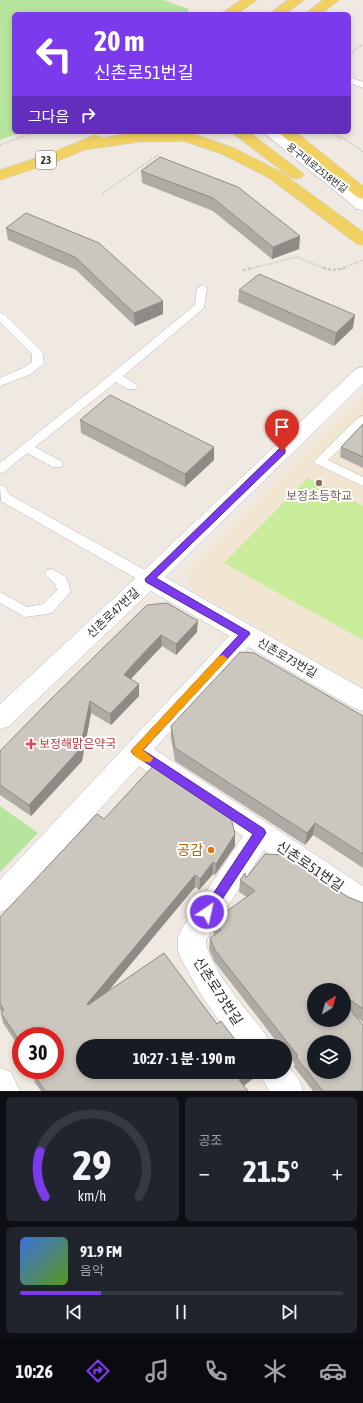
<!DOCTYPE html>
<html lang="ko">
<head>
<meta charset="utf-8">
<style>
  body { margin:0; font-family:"Asap Condensed","Noto Sans KR",sans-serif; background:#20242c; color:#f1f3f6; height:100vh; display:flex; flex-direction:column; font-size:15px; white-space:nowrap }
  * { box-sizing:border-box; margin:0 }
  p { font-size:13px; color:#9ea1a6 }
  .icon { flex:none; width:22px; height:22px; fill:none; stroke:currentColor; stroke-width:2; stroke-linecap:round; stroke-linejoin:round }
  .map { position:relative; height:1091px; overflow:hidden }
  .details { display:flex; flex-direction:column; gap:6px; padding:6px; background:#0d0f14; flex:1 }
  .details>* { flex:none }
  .top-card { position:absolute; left:12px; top:12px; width:339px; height:122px; border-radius:6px; box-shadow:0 2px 6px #0003; background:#7c3aed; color:#fff; overflow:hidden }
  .needle { width:26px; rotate:37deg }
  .fabs { position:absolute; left:307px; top:983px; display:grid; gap:8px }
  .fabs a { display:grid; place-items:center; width:44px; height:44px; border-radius:50%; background:#171b24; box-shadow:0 2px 6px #0003; font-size:20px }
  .speed { position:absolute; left:12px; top:1027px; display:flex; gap:8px; font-size:20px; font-weight:700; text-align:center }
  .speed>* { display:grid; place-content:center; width:52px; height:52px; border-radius:50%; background:#171b24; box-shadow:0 2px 6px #0003; line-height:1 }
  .speed .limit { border:6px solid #d22; background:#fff; color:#111 }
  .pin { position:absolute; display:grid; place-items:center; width:34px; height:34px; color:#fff; margin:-41px -17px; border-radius:50% 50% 50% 0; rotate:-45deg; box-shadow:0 0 4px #0007 }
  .pin .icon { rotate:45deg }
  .me { position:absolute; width:44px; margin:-22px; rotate:34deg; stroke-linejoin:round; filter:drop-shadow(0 0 3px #0008) }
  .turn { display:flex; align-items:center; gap:14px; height:84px; padding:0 16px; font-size:18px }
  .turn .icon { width:52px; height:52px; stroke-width:2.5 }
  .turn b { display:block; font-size:28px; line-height:34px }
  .then { display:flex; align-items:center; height:38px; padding:0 16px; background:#0003; gap:8px; font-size:15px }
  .big { font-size:30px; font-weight:700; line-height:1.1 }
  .details .card { flex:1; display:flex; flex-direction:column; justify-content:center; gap:6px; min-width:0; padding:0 14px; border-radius:6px; background:#20242c }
  .details .dial { align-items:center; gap:0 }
  .dial svg { height:104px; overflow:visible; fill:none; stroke:#363941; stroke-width:7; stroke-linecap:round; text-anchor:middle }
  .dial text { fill:#f1f3f6; stroke:none }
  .song { display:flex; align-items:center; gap:12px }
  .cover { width:48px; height:48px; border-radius:6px; background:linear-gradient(135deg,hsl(220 70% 55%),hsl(90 70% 35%)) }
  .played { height:4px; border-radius:2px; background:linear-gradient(90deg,#7c3aed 25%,#363941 25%) }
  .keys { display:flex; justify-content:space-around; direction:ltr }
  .heat { display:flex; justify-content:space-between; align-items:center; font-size:22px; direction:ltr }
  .details .tiles { flex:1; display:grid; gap:6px; grid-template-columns:1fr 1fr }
  .card:last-child { grid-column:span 2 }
  .trip { position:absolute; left:76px; top:1039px; width:216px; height:40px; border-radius:20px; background:#171b24; box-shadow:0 2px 6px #0003; font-weight:700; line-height:40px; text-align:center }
  .tab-bar { display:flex; height:64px; justify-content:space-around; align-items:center; background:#090b0e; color:#9ea1a6 }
  .tab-bar .icon { width:28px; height:28px }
  .tab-bar .on { color:#7c3aed }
  .tab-bar b { font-size:18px; color:#f1f3f6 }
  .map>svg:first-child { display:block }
  .education { fill:#f0e6d1 }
  .green { fill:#b6e59e }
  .pitch { fill:#c9ec9a }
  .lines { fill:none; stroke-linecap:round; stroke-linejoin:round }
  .service-casing { stroke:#b4b7c1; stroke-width:1 }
  .minor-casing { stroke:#b4b7c1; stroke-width:1 }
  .tertiary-casing { stroke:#b4b7c1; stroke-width:1 }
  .primary-casing { stroke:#c9c9c9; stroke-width:1 }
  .path-far1 { stroke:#c9c9c9; stroke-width:1.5; stroke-dasharray:2 1.5; stroke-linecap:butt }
  .path { stroke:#c9c9c9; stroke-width:2.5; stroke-dasharray:3 2; stroke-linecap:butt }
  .service { fill:#fff; fill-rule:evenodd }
  .minor { fill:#fff; fill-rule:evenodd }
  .tertiary { fill:#fff; fill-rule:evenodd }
  .primary { fill:#f2d163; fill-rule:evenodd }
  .wall { fill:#afaba4 }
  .shaded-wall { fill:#8e8b86 }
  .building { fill:#cbc7bf; stroke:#8e8b86; fill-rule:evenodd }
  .route { fill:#7c3aed; stroke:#51269a }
  .slow { fill:#f59e0b }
  .education-dot { fill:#8d6e63; stroke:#fff; stroke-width:1.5 }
  .health-dot { fill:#e0444e; stroke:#fff; stroke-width:1.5 }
  .food-dot { fill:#e8710a; stroke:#fff; stroke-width:1.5 }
  .labels { text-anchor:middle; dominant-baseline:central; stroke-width:4; stroke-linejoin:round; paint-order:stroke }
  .far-street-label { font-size:10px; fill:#2e2e2e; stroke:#fff }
  .shield { fill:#fff; stroke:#6d6d6d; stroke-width:1 }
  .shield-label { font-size:11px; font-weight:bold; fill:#2e2e2e }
  .education-label { font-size:12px; fill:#785e54; stroke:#fff }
  .street-label { font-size:12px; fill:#2e2e2e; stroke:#fff }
  .health-label { font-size:12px; fill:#be3a42; stroke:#fff; text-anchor:start }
  .near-food-label { font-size:14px; fill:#c56008; stroke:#fff; text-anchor:end }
  .near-street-label { font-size:14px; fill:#2e2e2e; stroke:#fff }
</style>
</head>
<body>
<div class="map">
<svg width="363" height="1091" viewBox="0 0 363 1091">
  <rect width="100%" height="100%" fill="#efe9e1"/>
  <polygon class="education" points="363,395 363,688 193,590 185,571"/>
  <g class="green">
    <polygon points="0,0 163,0 189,9 186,14 14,14 14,132 22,132 0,140"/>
    <polygon points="0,806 38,833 0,872"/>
  </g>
  <polygon class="pitch" points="308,478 363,506 363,640 224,563"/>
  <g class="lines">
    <defs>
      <g id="service">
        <polygon points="349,77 363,82 363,88 349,83"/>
        <polygon points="202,285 207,288 204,308 123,376 138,386 136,389 128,389 116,382 35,447 61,461 63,464 61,467 53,467 27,453 4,472 0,473 0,463 99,384 195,305 197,288"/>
        <polygon points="0,313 4,314 42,351 44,363 31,374 0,386 0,378 23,368 32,362 32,354 0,322"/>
        <polygon points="363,416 363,427 328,460 363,477 363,486 316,464 314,461 359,417"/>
        <polygon points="0,485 4,486 10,495 154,575 156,579 154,583 149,584 144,583 1,501"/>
        <polygon points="52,569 66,577 71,591 52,613 47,614 25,617 0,603 0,592 27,607 43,604 57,590 55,584 45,574 47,570"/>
      </g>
      <g id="minor">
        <path d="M363,367V384L165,577L363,689V711L354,708L248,647L154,749L363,886V914L353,910L264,850L206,940C206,964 250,1014 266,1035L270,1046H237L203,998L182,961L178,951V937L182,928L243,836L139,766L10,908L0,912V880L229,636L151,591L9,726L0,729V704L141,573L356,369Z"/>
        <polygon points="285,1062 299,1080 303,1091 269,1091 259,1072 285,1072"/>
        <polygon points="0,1068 11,1072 20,1091 0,1091"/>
      </g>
      <polygon id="tertiary" points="263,132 281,132 363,197 363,210 357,209"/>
      <g id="primary">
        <polygon points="241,0 257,0 237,14 221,14"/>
        <polygon points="288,0 304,0 285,14 269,14"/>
        <polygon points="323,0 339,0 321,14 305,14"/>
        <polygon points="138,132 188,132 234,148 281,172 363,232 363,245 357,244 269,178 222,154 183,141 138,142 84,150 63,159 0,180 0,170 51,153 90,137 95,135 102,138"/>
        <polygon points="231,132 249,132 304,174 302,177 296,179 290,177"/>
        <polygon points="278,132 296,132 363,186 363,199 357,197"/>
      </g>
    </defs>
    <use href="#service" class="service-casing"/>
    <use href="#minor" class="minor-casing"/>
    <use href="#tertiary" class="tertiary-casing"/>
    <use href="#primary" class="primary-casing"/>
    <g class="path-far1">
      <polyline points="349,55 363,44"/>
      <polyline points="332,132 360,149 363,153"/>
      <polyline points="0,145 35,132"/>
      <polyline points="102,194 158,155"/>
      <polyline points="249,269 297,257 326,269"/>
      <polyline points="341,269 363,260"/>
    </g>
    <g class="path">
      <polyline points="323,268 333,270 345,268"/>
      <polyline points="243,270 253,268"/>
    </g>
    <use href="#service" class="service"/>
    <use href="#minor" class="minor"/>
    <use href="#tertiary" class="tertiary"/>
    <use href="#primary" class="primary"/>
  </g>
  <g class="wall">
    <polygon points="160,157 300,236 299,249 272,259 213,211 142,183 141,171"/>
    <polygon points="26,213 163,314 135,326 76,270 8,240 6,228"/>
    <polygon points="239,290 353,328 334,346 238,302"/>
    <polygon points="80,420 214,460 185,487 81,433"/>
    <polygon points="363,424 363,468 340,457 341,447"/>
    <polygon points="147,605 197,632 176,655 162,646 131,679 139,696 111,725 91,713 82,761 31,816 0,795 0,751"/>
    <polygon points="363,716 363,868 313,835 305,845 175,761 171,738 171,726"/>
    <polygon points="104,819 235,846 215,875 213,874 199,890 195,887 107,993 217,1024 240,1046 83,1072 255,1072 255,1077 244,1086 248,1091 41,1091 35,1083 33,1073 35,1071 35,1070 55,1070 21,1036 21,1050 3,1023 1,1013 1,1012 0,1010 0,917"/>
    <polygon points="246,878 348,897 363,903 363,1022 356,1017 363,1091 313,1091 294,1067 295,1064 285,1052 285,1046 280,1046 214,961 209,949 210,938 215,935 213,932 213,921 247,897 239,892 240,880"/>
  </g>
  <g class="shaded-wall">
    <polygon points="300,236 299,249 272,259 273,247"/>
    <polygon points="163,301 163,314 135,326 134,313"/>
    <polygon points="355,315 353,328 334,346 336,333"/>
    <polygon points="214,447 214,460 185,487 185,474"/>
    <polygon points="198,621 197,632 176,655 176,644"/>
    <polygon points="161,635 162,646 124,686 124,675"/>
    <polygon points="139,684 139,696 111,725 110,714"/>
    <polygon points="90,701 91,713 82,761 31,816 29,805"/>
    <polygon points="315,823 313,835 305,845 307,833"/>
    <polygon points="235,834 235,846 215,875 216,864"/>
    <polygon points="213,862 213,874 199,890 200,879"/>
    <polygon points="195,875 195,887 88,1015 87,1004"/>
    <polygon points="250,1072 255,1072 255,1077 238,1090 239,1080"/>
  </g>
  <g class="building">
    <polygon points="160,157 238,187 300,236 273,247 213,198 141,171"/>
    <polygon points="26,213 99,243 163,301 134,313 75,257 6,228"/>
    <polygon points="259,274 355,315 336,333 239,290"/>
    <polygon points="110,395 214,447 185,474 80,420"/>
    <polygon points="363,424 363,457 341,447"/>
    <polygon points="167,603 198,621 176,644 161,635 133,664 124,675 139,684 110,714 90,701 80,749 29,805 0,785 0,751 50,700 147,605"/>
    <polygon points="240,652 254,653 363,716 363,854 315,823 307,833 175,748 171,726"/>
    <polygon points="153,766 231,818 235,834 216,864 213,862 200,879 195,875 87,1004 88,1005 164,953 217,1024 221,1021 240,1046 83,1046 83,1072 250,1072 239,1080 248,1091 45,1091 33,1073 37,1070 55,1070 55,1036 21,1036 21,1043 1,1013 4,1010 0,1004 0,917 97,814 104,819"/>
    <path d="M265,854L284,855L348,897L363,903V1009L346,997L344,1000V990H314V1020H344V1003L363,1025V1091H323L296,1057L298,1056L215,950L210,938L221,930L213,921L255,891L240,880L245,873L246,878ZM314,1042H344V1072H314Z"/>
  </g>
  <polygon class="route" points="282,448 285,449 285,453 156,578 249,632 250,634 143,750 264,829 266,833 211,916 207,918 203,916 201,912 253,834 133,754 131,751 239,635 146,582 145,579 279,449"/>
  <path class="slow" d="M223,655L228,659L226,661L143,750L153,758L151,762C144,764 134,757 131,751L133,748L219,656Z"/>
  <circle class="education-dot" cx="319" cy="483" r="4"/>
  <path class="health-dot" d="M29 738h4v4h4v4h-4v4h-4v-4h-4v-4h4z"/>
  <circle class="food-dot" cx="211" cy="850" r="4"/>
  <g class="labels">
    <g class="far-street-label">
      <text transform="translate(317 168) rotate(38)">용구대로2518번길</text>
    </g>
    <rect class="shield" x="36" y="151" width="20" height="18" rx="3"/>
    <g class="shield-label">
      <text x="46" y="160">23</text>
    </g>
    <g class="education-label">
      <text x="319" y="496">보정초등학교</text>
    </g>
    <g class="street-label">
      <text transform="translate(113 613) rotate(-43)">신촌로47번길</text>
      <text transform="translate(287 658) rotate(30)">신촌로73번길</text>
    </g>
    <g class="health-label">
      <text x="39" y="744">보정해맑은약국</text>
    </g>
    <g class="near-food-label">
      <text x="203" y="850">공감</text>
    </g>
    <g class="near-street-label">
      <text transform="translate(310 866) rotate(34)">신촌로51번길</text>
      <text transform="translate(218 991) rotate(57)">신촌로73번길</text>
    </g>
  </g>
</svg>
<div class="fabs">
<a><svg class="needle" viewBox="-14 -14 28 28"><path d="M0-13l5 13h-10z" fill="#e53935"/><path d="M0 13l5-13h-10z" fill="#9ea1a6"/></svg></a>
<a><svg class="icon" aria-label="layers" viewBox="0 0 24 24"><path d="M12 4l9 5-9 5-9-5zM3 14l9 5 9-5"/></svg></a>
</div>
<div class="speed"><div class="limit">30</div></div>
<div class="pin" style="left:282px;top:451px;background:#d93025"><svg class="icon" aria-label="arrive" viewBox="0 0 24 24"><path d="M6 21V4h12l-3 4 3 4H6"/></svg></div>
<svg class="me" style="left:207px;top:912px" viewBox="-20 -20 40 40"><circle r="17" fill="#7c3aed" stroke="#fff" stroke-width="3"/><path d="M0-11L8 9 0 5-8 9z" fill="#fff"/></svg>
<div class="trip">10:27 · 1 분 · 190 m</div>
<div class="top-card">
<div class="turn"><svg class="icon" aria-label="left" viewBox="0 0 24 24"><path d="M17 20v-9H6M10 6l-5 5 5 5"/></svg><div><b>20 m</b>신촌로51번길</div></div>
<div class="then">그다음<svg class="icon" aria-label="right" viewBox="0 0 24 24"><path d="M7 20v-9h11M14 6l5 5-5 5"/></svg></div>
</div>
</div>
<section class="details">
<div class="tiles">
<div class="card dial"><svg viewBox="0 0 100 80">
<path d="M14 69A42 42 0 1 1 86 69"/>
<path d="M14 69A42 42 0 0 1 10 34" stroke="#7c3aed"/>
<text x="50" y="56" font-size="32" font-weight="700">29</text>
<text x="50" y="72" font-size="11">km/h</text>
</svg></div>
<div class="card"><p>공조</p>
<div class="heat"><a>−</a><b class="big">21.5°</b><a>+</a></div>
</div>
<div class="card">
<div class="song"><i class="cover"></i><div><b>91.9 FM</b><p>음악</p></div></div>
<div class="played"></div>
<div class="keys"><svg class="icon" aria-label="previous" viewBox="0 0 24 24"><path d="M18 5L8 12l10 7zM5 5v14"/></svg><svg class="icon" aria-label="pause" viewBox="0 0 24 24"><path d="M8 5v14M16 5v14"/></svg><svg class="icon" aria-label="next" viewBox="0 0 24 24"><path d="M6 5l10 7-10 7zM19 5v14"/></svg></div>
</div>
</div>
</section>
<nav class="tab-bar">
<b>10:26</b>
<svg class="icon on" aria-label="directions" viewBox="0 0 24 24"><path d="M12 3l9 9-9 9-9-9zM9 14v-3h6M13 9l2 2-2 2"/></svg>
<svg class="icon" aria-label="music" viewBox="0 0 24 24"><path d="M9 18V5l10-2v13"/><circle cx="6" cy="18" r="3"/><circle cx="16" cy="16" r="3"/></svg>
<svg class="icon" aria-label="phone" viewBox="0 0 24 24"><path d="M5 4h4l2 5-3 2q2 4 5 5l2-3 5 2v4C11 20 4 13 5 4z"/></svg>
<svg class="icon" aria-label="climate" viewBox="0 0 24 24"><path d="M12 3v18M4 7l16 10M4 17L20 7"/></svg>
<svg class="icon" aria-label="car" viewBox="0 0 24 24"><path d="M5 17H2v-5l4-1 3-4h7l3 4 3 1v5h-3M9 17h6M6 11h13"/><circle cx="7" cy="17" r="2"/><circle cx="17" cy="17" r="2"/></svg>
</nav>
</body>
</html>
